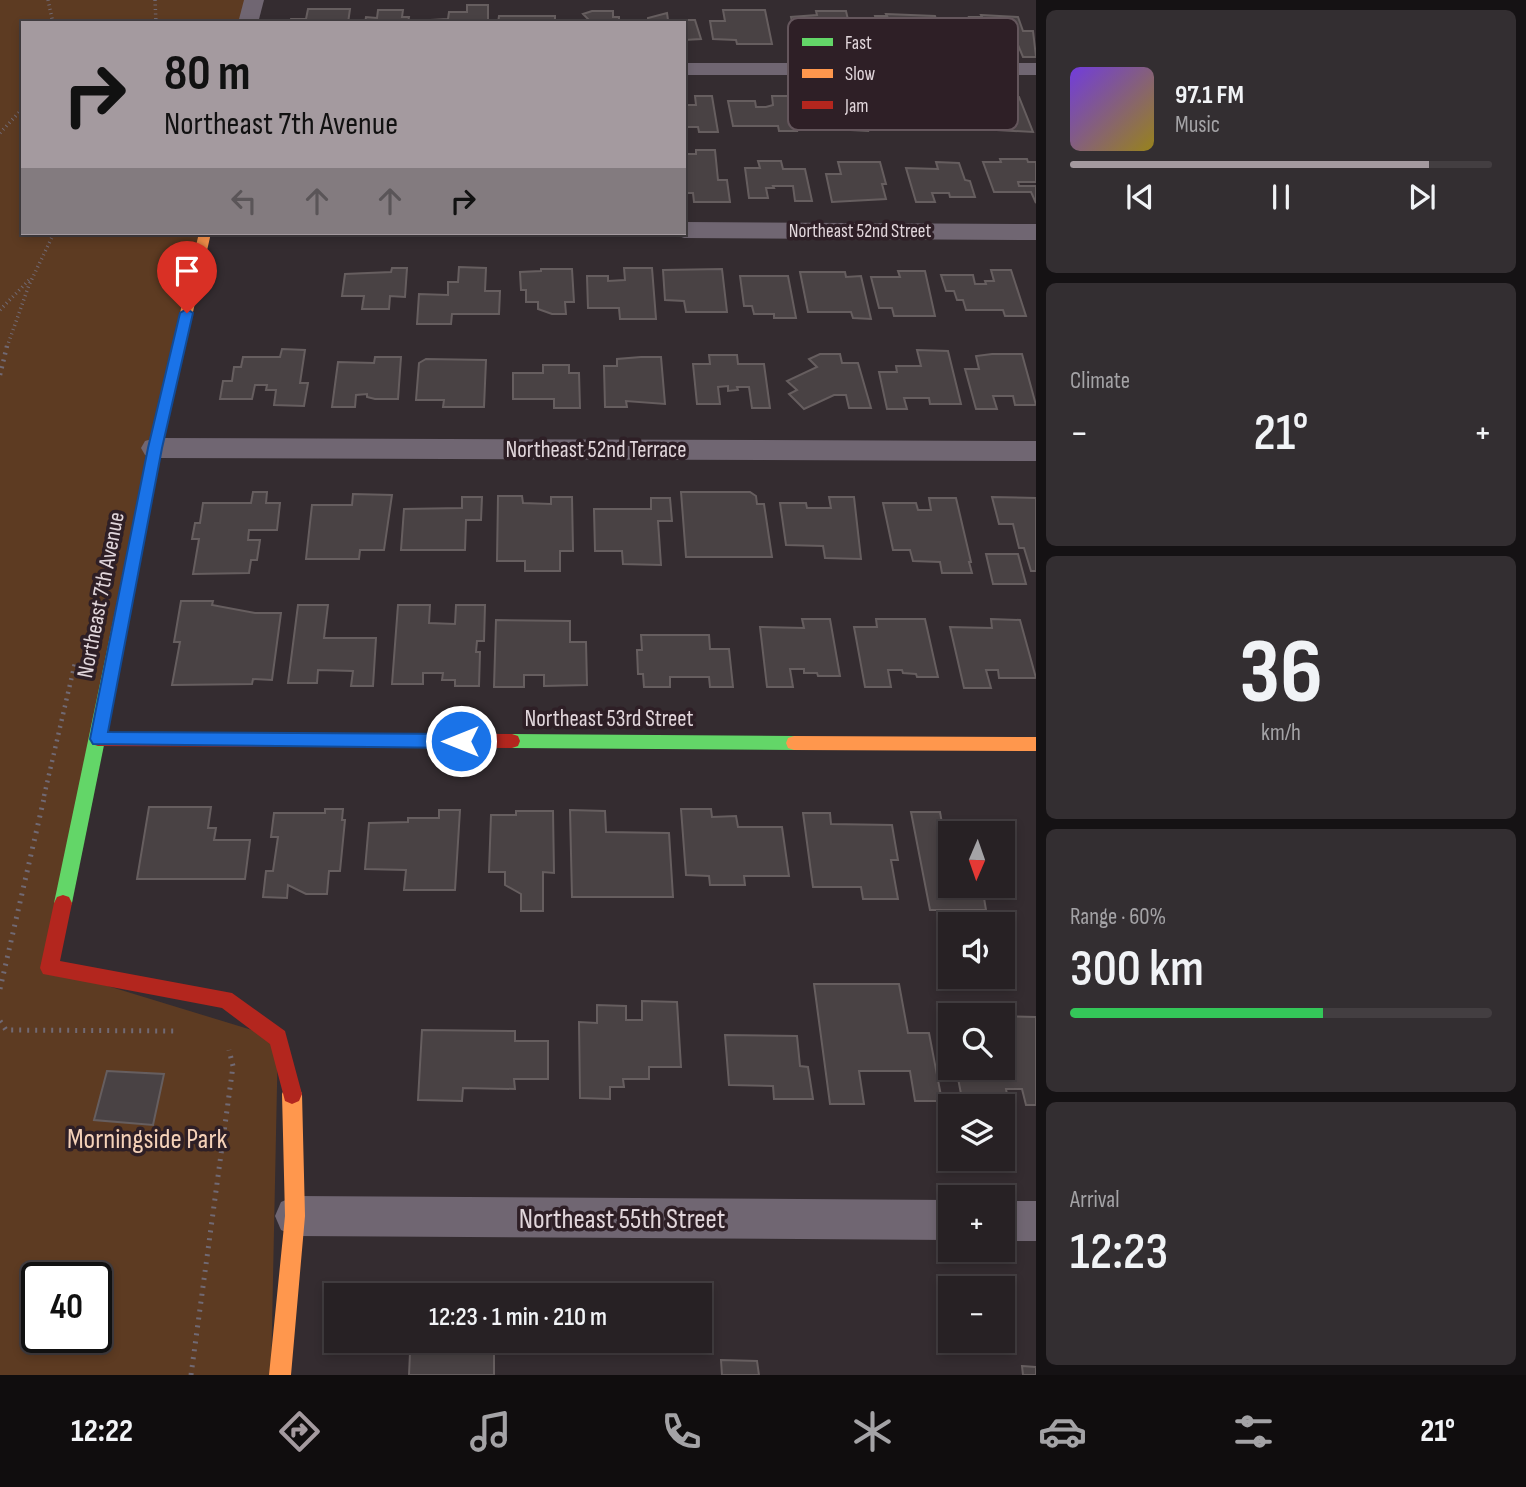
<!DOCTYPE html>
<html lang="en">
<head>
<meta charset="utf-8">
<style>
  body { margin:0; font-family:"Sofia Sans Condensed",sans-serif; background:#332e31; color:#f1f3f6; height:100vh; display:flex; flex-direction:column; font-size:26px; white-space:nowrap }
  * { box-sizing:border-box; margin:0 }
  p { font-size:23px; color:#a4a3a6 }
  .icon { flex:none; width:38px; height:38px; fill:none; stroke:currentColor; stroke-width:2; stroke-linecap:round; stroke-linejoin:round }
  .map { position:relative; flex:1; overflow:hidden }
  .drawer { display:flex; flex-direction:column; gap:10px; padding:10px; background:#151214; width:490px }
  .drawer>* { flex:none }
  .banner { position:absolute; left:21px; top:21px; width:665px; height:214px; border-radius:0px; box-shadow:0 4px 10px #0003,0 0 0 2px #433e41; background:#a49a9f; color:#111; overflow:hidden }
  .needle { width:46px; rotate:182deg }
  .fabs { position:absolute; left:938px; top:821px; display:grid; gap:14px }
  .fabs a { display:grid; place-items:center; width:77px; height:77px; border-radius:0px; background:#272124; box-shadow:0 4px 10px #0003,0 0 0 2px #433e41; font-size:35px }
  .speed { position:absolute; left:21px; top:1262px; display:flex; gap:14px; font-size:35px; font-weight:700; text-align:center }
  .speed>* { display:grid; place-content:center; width:91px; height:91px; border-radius:50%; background:#272124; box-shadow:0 4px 10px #0003,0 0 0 2px #433e41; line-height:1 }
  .speed .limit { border:4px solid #111; border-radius:10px; background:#fff; color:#111 }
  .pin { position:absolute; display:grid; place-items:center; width:60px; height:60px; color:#fff; margin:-72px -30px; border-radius:50% 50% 50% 0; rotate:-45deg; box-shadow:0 0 7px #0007 }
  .pin .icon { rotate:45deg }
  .me { position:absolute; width:77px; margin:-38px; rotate:270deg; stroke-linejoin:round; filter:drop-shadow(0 0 5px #0008) }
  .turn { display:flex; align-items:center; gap:24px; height:147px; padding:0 28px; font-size:32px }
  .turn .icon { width:91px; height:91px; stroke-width:2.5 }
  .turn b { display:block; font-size:49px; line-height:60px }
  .lanes { display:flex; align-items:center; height:66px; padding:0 28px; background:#0003; justify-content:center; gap:35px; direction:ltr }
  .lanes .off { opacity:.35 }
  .big { font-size:52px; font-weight:600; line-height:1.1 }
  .drawer .card { flex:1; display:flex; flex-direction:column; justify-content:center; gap:10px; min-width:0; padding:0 24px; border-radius:10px; background:#332e31 }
  .drawer .dial { align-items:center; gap:0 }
  .dial b { font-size:91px; line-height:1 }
  .song { display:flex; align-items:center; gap:21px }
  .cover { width:84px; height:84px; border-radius:10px; background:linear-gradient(135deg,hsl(260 70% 55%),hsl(50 70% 35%)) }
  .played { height:7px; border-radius:4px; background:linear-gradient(90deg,#a49a9f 85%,#433e41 85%) }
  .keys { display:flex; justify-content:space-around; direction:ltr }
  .heat { display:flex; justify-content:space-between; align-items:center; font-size:38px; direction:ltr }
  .charge { height:10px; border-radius:5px; background:linear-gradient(90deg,#34c759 60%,#433e41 0) }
  .trip { position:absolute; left:324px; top:1283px; width:388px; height:70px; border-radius:0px; background:#272124; box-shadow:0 4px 10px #0003,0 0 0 2px #433e41; font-weight:600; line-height:70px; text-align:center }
  .tab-bar { display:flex; height:112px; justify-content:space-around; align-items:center; background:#100d0e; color:#a4a3a6 }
  .tab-bar .icon { width:49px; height:49px }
  .tab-bar .on { color:#a49a9f }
  .tab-bar b { font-size:32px; color:#f1f3f6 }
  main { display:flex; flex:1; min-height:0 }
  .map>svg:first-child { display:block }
  .green { fill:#5d3b22; fill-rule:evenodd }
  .building { fill:#494244; stroke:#665e5f; stroke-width:2; fill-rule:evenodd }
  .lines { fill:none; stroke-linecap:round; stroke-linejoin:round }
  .path-far2 { stroke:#716973; stroke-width:3.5; stroke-dasharray:1 3.5; stroke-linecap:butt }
  .path-far1 { stroke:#716973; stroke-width:4.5; stroke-dasharray:2 5; stroke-linecap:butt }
  .path { stroke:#716973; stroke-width:5; stroke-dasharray:2 6; stroke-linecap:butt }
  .street { fill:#706672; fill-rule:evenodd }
  .fast { fill:#63d668; fill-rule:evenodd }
  .slow { fill:#ff974d; fill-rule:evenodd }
  .jam { fill:#b3261e; fill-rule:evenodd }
  .route { fill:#1a73e8; stroke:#114b97; stroke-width:2 }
  .labels { text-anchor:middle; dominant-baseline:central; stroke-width:7; stroke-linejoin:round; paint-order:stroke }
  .far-street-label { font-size:19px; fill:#e1d6db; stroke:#2e1f26 }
  .street-label { font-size:23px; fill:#e1d6db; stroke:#2e1f26 }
  .near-park-label { font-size:28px; fill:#f4d1b8; stroke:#2e1f26 }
  .near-street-label { font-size:28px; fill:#e1d6db; stroke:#2e1f26 }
  .key { fill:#2e1f26; stroke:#64565c; stroke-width:2 }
  .key-label { font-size:19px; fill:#e1d6db }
</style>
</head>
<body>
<main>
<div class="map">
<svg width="1036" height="1375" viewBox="0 0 1036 1375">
  <rect width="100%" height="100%" fill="#342c30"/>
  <path class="green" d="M0,0H254L248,23H23V233H205L155,448L49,968L278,1038L271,1375H0ZM37,1278H96V1337H37Z"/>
  <g class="building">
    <polygon points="467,5 488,5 488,23 431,23 431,20 448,19 449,12 467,12"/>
    <polygon points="308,9 350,9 348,23 290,23 291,19 306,19"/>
    <polygon points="378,10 403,10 402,17 409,17 408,23 365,23 366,17 377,18"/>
    <polygon points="723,10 765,10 772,44 737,44 736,40 713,39 710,21 725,21"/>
    <polygon points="592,11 613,11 613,17 619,17 619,23 576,23 588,19 583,14"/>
    <polygon points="816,11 846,11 853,41 796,41 791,17 817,15"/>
    <polygon points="667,13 668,20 695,20 701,39 684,40 684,23 631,23 630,20 648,20 648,18"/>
    <polygon points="886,14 935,16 945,45 921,45 919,37 898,37 900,42 883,42 875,16 887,16"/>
    <polygon points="981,15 1018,17 1023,31 1033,31 1036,57 1023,57 1018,45 1013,45 1010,37 994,37 996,42 978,42 969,17 982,17"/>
    <polygon points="499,16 555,16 555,23 498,23"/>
    <polygon points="695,96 712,96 718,132 699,132 698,127 684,127 684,105 696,105"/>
    <polygon points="772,96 789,96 797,131 779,131 778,126 733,126 728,101 755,101 756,107 766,107 773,105"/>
    <polygon points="806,96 828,96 829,102 869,102 875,123 866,123 868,131 813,128"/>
    <polygon points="1004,97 1019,97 1033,132 997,130 992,118 970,119 967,109 975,109 972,101 989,101 991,104 1008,106"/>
    <polygon points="696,150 715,150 718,180 727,180 730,202 694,202 693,193 684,193 684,154 696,154"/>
    <polygon points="1000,159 1027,159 1028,162 1036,162 1036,182 1018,182 1019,186 1036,186 1036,203 1031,192 994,192 983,162 1001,162"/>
    <polygon points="758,161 781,161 783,169 805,169 812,201 795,201 793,186 773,186 774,188 766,188 768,198 749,198 745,168 760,168"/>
    <polygon points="838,162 880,162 886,184 882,184 886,199 832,202 826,174 841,174"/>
    <polygon points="936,162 959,163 965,180 970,181 975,197 950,197 949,193 932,193 935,202 916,202 906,168 938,169"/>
    <polygon points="459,267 486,268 485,291 500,291 499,314 452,314 451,324 417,324 419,294 448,295 448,282 458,282"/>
    <polygon points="392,268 407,268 405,297 390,296 389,309 362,309 364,296 342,296 345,274 391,272"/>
    <polygon points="624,268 652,268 656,319 620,319 619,308 588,308 587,276 608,276 608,281 625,280"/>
    <polygon points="541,269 572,269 574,302 565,302 566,314 552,314 538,309 538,302 526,302 526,290 521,290 520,272 541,271"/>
    <polygon points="722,269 727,312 686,312 684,301 665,300 663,270"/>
    <polygon points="991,270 1011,270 1026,316 1005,316 1003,310 966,310 963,300 957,300 954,291 946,291 941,275 973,275 975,284 986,284 985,281 994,281"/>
    <polygon points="898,271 925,271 935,316 894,316 892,308 879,308 871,277 900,277"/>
    <polygon points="800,272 845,272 846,277 861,276 871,319 853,318 851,312 808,312"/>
    <polygon points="740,276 788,276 796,318 774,318 774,314 754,314 752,306 744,306"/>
    <polygon points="282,349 305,350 300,383 308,383 304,406 274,405 276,390 266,390 267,385 255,385 252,399 220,399 223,381 232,381 234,367 241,367 243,357 280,357"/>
    <polygon points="917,350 948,351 961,404 930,404 929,398 904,398 907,409 887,409 879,372 897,372 896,366 921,366"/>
    <polygon points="820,354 840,354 842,363 858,363 871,408 849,408 846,395 834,395 804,409 789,394 797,390 787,381 817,367 809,359"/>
    <polygon points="992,354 1022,354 1036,405 1015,405 1013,396 993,396 997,409 976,409 965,369 979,369 976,356"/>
    <polygon points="709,355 737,355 738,364 764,364 770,408 752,408 749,387 737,387 738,390 728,391 728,386 718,387 720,404 697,404 693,364 710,364"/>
    <polygon points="375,357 401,357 398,399 375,399 367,397 367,394 356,395 355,407 332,407 338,362 374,363"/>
    <polygon points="641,357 661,357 665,404 626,401 627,407 605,407 604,366 617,366 617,359"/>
    <polygon points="426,359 486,360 484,407 443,407 444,400 416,400 419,363"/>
    <polygon points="543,365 569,365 569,373 579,373 580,408 554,408 554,399 513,399 513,373 543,373"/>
    <polygon points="253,492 267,492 266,503 280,503 277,530 249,530 248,540 260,540 257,560 251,560 249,573 193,574 199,539 192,539 195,523 200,523 203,503 251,503"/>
    <polygon points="681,492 750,492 756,496 757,504 764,504 772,557 686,557"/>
    <polygon points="353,494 392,495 384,550 360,550 359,559 306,559 312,505 352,505"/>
    <polygon points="498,496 522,496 523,503 551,504 551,497 572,497 573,551 560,551 560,571 525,571 525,561 497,561"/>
    <polygon points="462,497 482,497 481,520 466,520 465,550 401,550 404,509 462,508"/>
    <polygon points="829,497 854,497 861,559 825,558 823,546 786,545 780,503 806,503 807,508 831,508"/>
    <polygon points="992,497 1036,498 1036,571 1031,571 1024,548 1019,548 1013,524 999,524"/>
    <polygon points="651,498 670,498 672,521 658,521 661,565 623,564 622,551 595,551 594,509 651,509"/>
    <polygon points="929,498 956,498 971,562 969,562 972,573 942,573 940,562 913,561 910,550 893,550 883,503 916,503 918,510 931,510"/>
    <polygon points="986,554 1018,554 1026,584 993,584"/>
    <polygon points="181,601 213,601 212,605 255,613 281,613 272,680 253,679 252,684 172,685 180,642 174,642"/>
    <polygon points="298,605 328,605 324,638 376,638 373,686 351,686 353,671 318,670 317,683 288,683"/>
    <polygon points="398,605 430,605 429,623 455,624 456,605 485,605 484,641 477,641 476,652 480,652 479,686 455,686 455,680 442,680 443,673 423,673 423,684 392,684"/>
    <polygon points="802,619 830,619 840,676 818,676 817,673 804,673 804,669 790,669 793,687 767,687 760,627 804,628"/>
    <polygon points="876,619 925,619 938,677 917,677 916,674 903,673 902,670 888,670 891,687 865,687 854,627 877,627"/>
    <polygon points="991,619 1020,620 1036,678 999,678 998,670 986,670 991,688 964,688 950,627 992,628"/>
    <polygon points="496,620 570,621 570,642 586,642 587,685 544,686 544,675 524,675 524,687 494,687"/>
    <polygon points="641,635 709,635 710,649 729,649 733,687 710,687 709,677 670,677 670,687 644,687 643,674 638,674 637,650 642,650"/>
    <polygon points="149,807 211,807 208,828 216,828 214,840 250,840 245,879 137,879"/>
    <polygon points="325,809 343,809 342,820 345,820 340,871 329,871 327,894 306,894 288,885 287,898 263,897 266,871 273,871 278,837 271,837 274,813 325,813"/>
    <polygon points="681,809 711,809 712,817 736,816 738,827 782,827 789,876 744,876 745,885 710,885 709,876 686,875"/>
    <polygon points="439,810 460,810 455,890 404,890 406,870 365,869 369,823 408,822 408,818 439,818"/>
    <polygon points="570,810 605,811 606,832 669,833 673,897 572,897"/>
    <polygon points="516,811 553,811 554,873 543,872 543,911 521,911 521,894 505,885 505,872 489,872 491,815 516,815"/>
    <path d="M911,812H940L943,829H968L967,824H1003L1012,860H1003L1012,899L984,898L986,910H930ZM950,833H1003V886H950Z"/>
    <polygon points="803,813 830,813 831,824 892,825 898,860 891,860 898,899 863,899 861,887 813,887"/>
    <polygon points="814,984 899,984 908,1033 929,1033 942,1101 915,1101 910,1071 859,1071 864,1104 830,1104"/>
    <polygon points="642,1001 677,1002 681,1067 649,1067 649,1079 623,1079 624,1087 610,1087 610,1099 580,1098 579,1022 597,1023 597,1005 626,1006 626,1020 642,1020"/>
    <polygon points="1003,1016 1036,1017 1036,1105 1026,1105 1022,1089 1006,1089 1008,1100 962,1099 956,1068 1003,1068"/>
    <polygon points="422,1030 515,1031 515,1041 548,1041 548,1079 514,1079 515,1089 463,1088 462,1101 418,1100"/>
    <polygon points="725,1035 797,1036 800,1066 808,1067 813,1099 774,1099 773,1086 729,1085"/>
    <polygon points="107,1071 164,1074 153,1125 94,1120"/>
    <polygon points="410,1353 494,1354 494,1375 409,1375"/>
    <polygon points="721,1360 757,1361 759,1375 722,1375"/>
    <polygon points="1022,1366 1036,1367 1036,1375 1023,1375"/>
  </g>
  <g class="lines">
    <g class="path-far2">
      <polyline points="48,0 53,23"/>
      <polyline points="155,0 156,23"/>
      <polyline points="0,133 23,108"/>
      <polyline points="0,310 30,279"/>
      <polyline points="7,347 29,285 54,233"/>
    </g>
    <g class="path-far1">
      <polyline points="0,375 7,346"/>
      <polyline points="44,796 75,663"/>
    </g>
    <g class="path">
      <polyline points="0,989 45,794"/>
      <polyline points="0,1021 6,1030 175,1031"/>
      <polyline points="191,1375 233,1066 229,1050"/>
    </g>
    <g class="street">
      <polygon points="244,0 264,0 258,23 238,23"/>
      <rect x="684" y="63" width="352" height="12"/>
      <polygon points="684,222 1036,224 1036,240 684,238 676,235 674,233 684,233"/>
      <polygon points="155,438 1036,441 1036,461 155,458 145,455 141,448 145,441"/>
      <polygon points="295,1196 950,1200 950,1240 295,1236 281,1230 275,1216 281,1202"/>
      <rect x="1003" y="1201" width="33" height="40"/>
    </g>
    <g class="fast">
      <polygon points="124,601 129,603 132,607 72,903 69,909 63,911 57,909 54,903 116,607 119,603"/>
      <polygon points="512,734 794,736 800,738 802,743 800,748 794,750 512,748 506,746 504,741 506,736"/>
    </g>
    <g class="slow">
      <polygon points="199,233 211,233 162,448 132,607 129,611 119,611 116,607 148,448"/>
      <polygon points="794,736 1036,737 1036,751 794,750 788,748 786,743 788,738"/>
      <polygon points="292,1084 299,1087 302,1094 305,1216 291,1375 269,1375 285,1216 282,1094 285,1087"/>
    </g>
    <g class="jam">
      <polygon points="98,732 512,734 518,736 520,741 518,746 512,748 98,746 92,744 90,739 92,734"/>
      <polygon points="63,895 69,897 72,903 60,961 232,993 285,1031 302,1094 299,1101 292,1104 285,1101 270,1044 222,1008 43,974 40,968 54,903 57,897"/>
    </g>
  </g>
  <polygon class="route" points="187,309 193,313 162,448 108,732 461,734 467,736 469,741 467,746 461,748 93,744 90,739 148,448 180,313"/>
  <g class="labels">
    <g class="far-street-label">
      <text x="860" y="231">Northeast 52nd Street</text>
    </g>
    <g class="street-label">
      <text x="596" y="450">Northeast 52nd Terrace</text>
      <text transform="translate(101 595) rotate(-79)">Northeast 7th Avenue</text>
      <text x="609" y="719">Northeast 53rd Street</text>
    </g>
    <g class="near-park-label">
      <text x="147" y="1139">Morningside Park</text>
    </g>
    <g class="near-street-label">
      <text x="622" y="1219">Northeast 55th Street</text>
    </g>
  </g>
  <rect x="788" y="18" width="230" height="112" rx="10" class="key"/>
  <rect x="802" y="38" width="31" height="8" fill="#63d668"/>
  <rect x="802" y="69" width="31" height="9" fill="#ff974d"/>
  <rect x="802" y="101" width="31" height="8" fill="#b3261e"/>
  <g class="key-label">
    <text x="845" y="49">Fast</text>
    <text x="845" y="80">Slow</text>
    <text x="845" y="112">Jam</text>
  </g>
</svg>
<div class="fabs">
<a><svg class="needle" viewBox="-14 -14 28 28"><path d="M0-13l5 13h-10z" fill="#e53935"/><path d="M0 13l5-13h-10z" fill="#a4a3a6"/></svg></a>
<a><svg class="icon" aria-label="sound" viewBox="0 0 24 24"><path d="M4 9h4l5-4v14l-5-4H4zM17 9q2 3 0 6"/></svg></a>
<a><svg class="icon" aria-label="search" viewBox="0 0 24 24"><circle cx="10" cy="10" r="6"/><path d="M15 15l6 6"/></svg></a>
<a><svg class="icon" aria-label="layers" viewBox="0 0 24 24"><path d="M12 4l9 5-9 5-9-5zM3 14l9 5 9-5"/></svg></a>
<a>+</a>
<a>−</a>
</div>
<div class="speed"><div class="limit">40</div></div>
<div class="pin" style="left:187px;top:313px;background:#d93025"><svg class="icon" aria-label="arrive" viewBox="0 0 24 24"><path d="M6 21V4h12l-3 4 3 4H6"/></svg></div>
<svg class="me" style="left:461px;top:741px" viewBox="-20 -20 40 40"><circle r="17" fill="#1a73e8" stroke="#fff" stroke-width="3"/><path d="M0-11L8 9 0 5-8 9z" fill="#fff"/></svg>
<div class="trip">12:23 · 1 min · 210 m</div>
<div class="banner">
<div class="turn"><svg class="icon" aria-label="right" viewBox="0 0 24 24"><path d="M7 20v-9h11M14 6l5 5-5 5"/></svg><div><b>80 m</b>Northeast 7th Avenue</div></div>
<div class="lanes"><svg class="icon off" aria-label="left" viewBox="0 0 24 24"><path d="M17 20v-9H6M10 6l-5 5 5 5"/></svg><svg class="icon off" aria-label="ahead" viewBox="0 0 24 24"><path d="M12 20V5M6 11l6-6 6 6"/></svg><svg class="icon off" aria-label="ahead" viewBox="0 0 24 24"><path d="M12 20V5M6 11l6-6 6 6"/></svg><svg class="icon" aria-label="right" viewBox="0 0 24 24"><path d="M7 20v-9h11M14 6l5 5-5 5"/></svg></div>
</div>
</div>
<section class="drawer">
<div class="card">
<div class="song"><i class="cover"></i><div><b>97.1 FM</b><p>Music</p></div></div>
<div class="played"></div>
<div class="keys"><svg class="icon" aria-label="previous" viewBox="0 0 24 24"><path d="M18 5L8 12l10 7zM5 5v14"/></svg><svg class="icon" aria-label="pause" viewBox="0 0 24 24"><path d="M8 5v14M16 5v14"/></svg><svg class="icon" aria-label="next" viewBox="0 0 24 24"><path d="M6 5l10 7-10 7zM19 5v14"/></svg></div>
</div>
<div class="card"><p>Climate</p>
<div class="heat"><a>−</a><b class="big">21°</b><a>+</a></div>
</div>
<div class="card dial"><b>36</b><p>km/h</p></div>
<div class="card"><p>Range · 60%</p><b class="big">300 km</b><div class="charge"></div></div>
<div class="card"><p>Arrival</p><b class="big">12:23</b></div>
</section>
</main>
<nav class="tab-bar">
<b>12:22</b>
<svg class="icon on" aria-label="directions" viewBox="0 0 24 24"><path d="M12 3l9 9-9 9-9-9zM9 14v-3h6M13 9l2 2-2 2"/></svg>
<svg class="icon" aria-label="music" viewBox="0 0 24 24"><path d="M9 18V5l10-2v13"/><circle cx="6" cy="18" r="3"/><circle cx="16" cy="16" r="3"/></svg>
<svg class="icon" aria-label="phone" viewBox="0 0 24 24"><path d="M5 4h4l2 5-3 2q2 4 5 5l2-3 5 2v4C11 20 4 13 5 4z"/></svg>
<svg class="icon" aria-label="climate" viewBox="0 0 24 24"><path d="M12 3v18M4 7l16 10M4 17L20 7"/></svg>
<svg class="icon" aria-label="car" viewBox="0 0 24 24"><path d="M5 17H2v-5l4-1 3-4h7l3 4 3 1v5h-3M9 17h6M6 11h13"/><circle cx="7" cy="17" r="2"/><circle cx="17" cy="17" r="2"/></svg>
<svg class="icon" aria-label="filters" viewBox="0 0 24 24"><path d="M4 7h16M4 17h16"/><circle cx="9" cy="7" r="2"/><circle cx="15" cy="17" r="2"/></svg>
<b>21°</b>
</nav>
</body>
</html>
